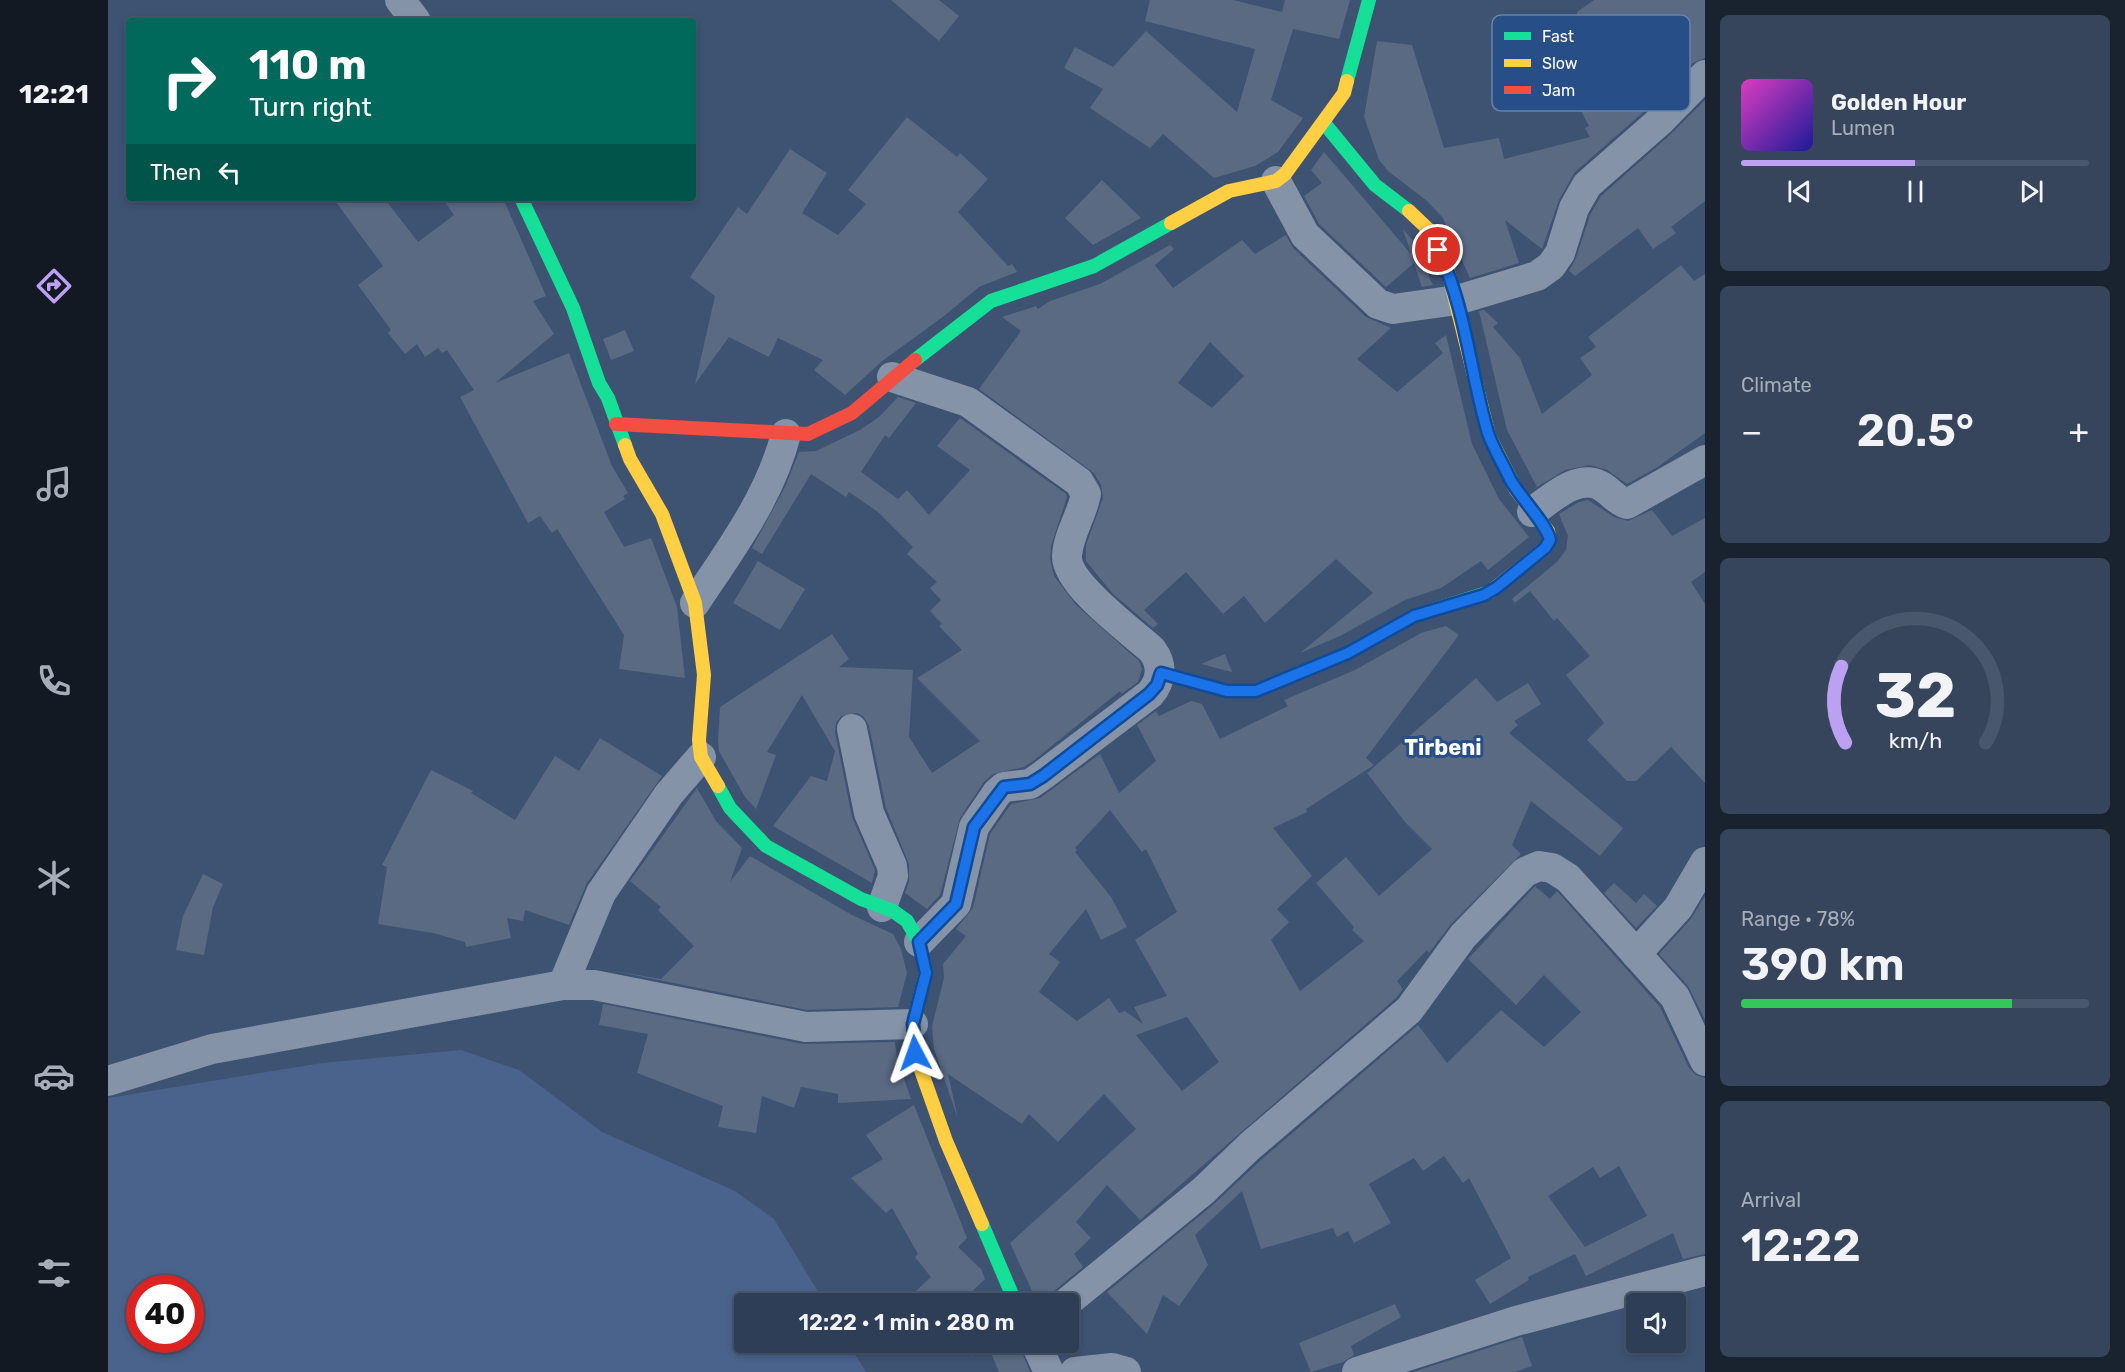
<!DOCTYPE html>
<html lang="en">
<head>
<meta charset="utf-8">
<style>
  body { margin:0; font-family:Rubik,sans-serif; background:#36455c; color:#f1f3f6; height:100vh; display:flex; flex-direction:column; font-size:22px; white-space:nowrap }
  * { box-sizing:border-box; margin:0 }
  p { font-size:20px; color:#a7aeb9 }
  .icon { flex:none; width:33px; height:33px; fill:none; stroke:currentColor; stroke-width:2; stroke-linecap:round; stroke-linejoin:round }
  .map { position:relative; flex:1; overflow:hidden }
  .panel { display:flex; flex-direction:column; gap:15px; padding:15px; background:#19222f; width:420px }
  .panel>* { flex:none }
  .guide { position:absolute; left:18px; top:18px; width:570px; height:183px; border-radius:6px; box-shadow:0 3px 9px #0003,0 0 0 2px #49576c; background:#00695c; color:#fff; overflow:hidden }
  .tools { position:absolute; left:1518px; top:1293px; display:grid; gap:12px }
  .tools a { display:grid; place-items:center; width:60px; height:60px; border-radius:6px; background:#2e3e56; box-shadow:0 3px 9px #0003,0 0 0 2px #49576c; font-size:30px }
  .speed { position:absolute; left:18px; top:1275px; display:flex; gap:12px; font-size:30px; font-weight:700; text-align:center }
  .speed>* { display:grid; place-content:center; width:78px; height:78px; border-radius:50%; background:#2e3e56; box-shadow:0 3px 9px #0003,0 0 0 2px #49576c; line-height:1 }
  .speed .limit { border:9px solid #d22; background:#fff; color:#111 }
  .pin { position:absolute; display:grid; place-items:center; width:51px; height:51px; color:#fff; margin:-26px; border:3px solid #fff; border-radius:50%; box-shadow:0 2px 6px #0007 }
  .me { position:absolute; width:66px; margin:-33px; rotate:356deg; stroke-linejoin:round; filter:drop-shadow(0 0 4px #0008) }
  .turn { display:flex; align-items:center; gap:21px; height:126px; padding:0 24px; font-size:27px }
  .turn .icon { width:78px; height:78px; stroke-width:2.5 }
  .turn b { display:block; font-size:42px; line-height:51px }
  .then { display:flex; align-items:center; height:57px; padding:0 24px; background:#0003; gap:12px; font-size:22px }
  .big { font-size:45px; font-weight:600; line-height:1.1 }
  .panel .widget { flex:1; display:flex; flex-direction:column; justify-content:center; gap:9px; min-width:0; padding:0 21px; border-radius:9px; background:#36455c }
  .panel .dial { align-items:center; gap:0 }
  .dial svg { height:156px; overflow:visible; fill:none; stroke:#49576c; stroke-width:7; stroke-linecap:round; text-anchor:middle }
  .dial text { fill:#f1f3f6; stroke:none }
  .song { display:flex; align-items:center; gap:18px }
  .cover { width:72px; height:72px; border-radius:9px; background:linear-gradient(135deg,hsl(310 70% 55%),hsl(240 70% 35%)) }
  .played { height:6px; border-radius:3px; background:linear-gradient(90deg,#bca0f2 50%,#49576c 50%) }
  .keys { display:flex; justify-content:space-around; direction:ltr }
  .heat { display:flex; justify-content:space-between; align-items:center; font-size:33px; direction:ltr }
  .charge { height:9px; border-radius:4px; background:linear-gradient(90deg,#34c759 78%,#49576c 0) }
  .trip { position:absolute; left:626px; top:1293px; width:345px; height:60px; border-radius:6px; background:#2e3e56; box-shadow:0 3px 9px #0003,0 0 0 2px #49576c; font-weight:600; line-height:60px; text-align:center }
  main { display:flex; flex:1; min-height:0 }
  .menu { display:flex; flex-direction:column; width:108px; justify-content:space-around; align-items:center; background:#121922; color:#a7aeb9 }
  .menu .icon { width:42px; height:42px }
  .menu .current { color:#bca0f2 }
  .menu b { font-size:27px; color:#f1f3f6 }
  .map>svg:first-child { display:block }
  .water { fill:#4a638c; fill-rule:evenodd }
  .building { fill:#5a6a83; fill-rule:evenodd }
  .lines { fill:none; stroke-linecap:round; stroke-linejoin:round }
  .street { stroke:#8593a8; stroke-width:30 }
  .fast { stroke:#16e098; stroke-width:14 }
  .slow { stroke:#ffcf43; stroke-width:14 }
  .jam { stroke:#f24e42; stroke-width:14 }
  .route-casing { stroke:#114b97; stroke-width:15 }
  .route { stroke:#1a73e8; stroke-width:10 }
  .labels { text-anchor:middle; dominant-baseline:central; stroke-width:6; stroke-linejoin:round; paint-order:stroke }
  .quarter-label { font-size:22px; font-weight:bold; fill:#fff; stroke:#284e88 }
  .key { fill:#284e88; stroke:#6883ac; stroke-width:1.5 }
  .key-label { font-size:16px; fill:#fff }
</style>
</head>
<body>
<main>
<nav class="menu">
<b>12:21</b>
<svg class="icon current" aria-label="directions" viewBox="0 0 24 24"><path d="M12 3l9 9-9 9-9-9zM9 14v-3h6M13 9l2 2-2 2"/></svg>
<svg class="icon" aria-label="music" viewBox="0 0 24 24"><path d="M9 18V5l10-2v13"/><circle cx="6" cy="18" r="3"/><circle cx="16" cy="16" r="3"/></svg>
<svg class="icon" aria-label="phone" viewBox="0 0 24 24"><path d="M5 4h4l2 5-3 2q2 4 5 5l2-3 5 2v4C11 20 4 13 5 4z"/></svg>
<svg class="icon" aria-label="climate" viewBox="0 0 24 24"><path d="M12 3v18M4 7l16 10M4 17L20 7"/></svg>
<svg class="icon" aria-label="car" viewBox="0 0 24 24"><path d="M5 17H2v-5l4-1 3-4h7l3 4 3 1v5h-3M9 17h6M6 11h13"/><circle cx="7" cy="17" r="2"/><circle cx="17" cy="17" r="2"/></svg>
<svg class="icon" aria-label="filters" viewBox="0 0 24 24"><path d="M4 7h16M4 17h16"/><circle cx="9" cy="7" r="2"/><circle cx="15" cy="17" r="2"/></svg>
</nav>
<div class="map">
<svg width="1597" height="1372" viewBox="0 0 1597 1372">
  <rect width="100%" height="100%" fill="#3e5272"/>
  <path class="water" d="M353,1050L411,1070L494,1132L627,1191L666,1219L717,1303L636,1304V1342L740,1343L758,1372H0V1098L214,1063ZM32,1288H82V1340H32Z"/>
  <g class="building">
    <polygon points="783,0 831,0 851,16 831,41"/>
    <polygon points="1042,0 1125,0 1174,12 1177,0 1242,0 1231,39 1185,29 1163,100 1195,118 1170,152 1147,166 1106,178 1055,134 1042,148 982,108 995,89 956,68 967,47 1005,67 1038,31 1129,112 1147,49 1037,21"/>
    <polygon points="1486,0 1597,0 1597,58 1585,63 1540,108 1467,172 1451,200 1434,249 1397,220 1411,263 1362,278 1335,218 1319,201 1280,171 1271,160 1256,117 1269,41 1304,45 1336,148 1391,138 1396,159 1482,137 1477,128 1481,126 1458,83 1477,73 1447,28 1469,26 1469,12"/>
    <polygon points="1597,100 1597,201 1563,227 1568,233 1545,249 1530,228 1467,276 1461,271 1468,258 1482,215 1493,196 1563,134"/>
    <polygon points="799,117 849,157 852,153 880,179 850,212 900,266 904,264 909,272 871,287 836,316 773,362 737,395 706,370 715,360 670,338 661,357 621,337 587,384 607,296 582,277 630,207 639,214 682,149 719,173 694,213 730,235 758,204 740,190"/>
    <polygon points="1216,152 1303,254 1295,229 1305,241 1325,285 1314,287 1306,263 1278,287 1211,224 1196,196 1214,183 1203,170"/>
    <polygon points="994,180 1033,218 985,245 957,218"/>
    <polygon points="225,198 276,198 310,242 346,215 334,198 395,198 438,296 425,301 446,334 387,383 461,353 504,466 520,493 515,496 517,499 496,512 516,547 543,538 569,607 577,678 511,669 516,635 449,529 444,533 432,516 420,523 352,397 366,390 339,350 334,353 330,348 317,357 309,344 297,354 280,333 283,330 250,285 275,266"/>
    <path d="M1178,235L1185,248L1258,317L1283,328L1249,359L1289,392L1335,353L1327,343L1338,335L1364,444L1391,499L1421,537L1380,570L1373,561L1333,588L1297,600L1232,636L1192,653L1265,593L1228,559L1157,623L1136,596L1115,614L1078,572L1036,610L1050,624L1045,628L1005,594L978,561V545L995,498L993,485L986,473L871,389L913,331L894,317L928,306L930,309L942,301L992,284L1062,245L1066,249L1047,265L1065,288L1134,240L1147,254ZM1102,342L1136,376L1104,408L1070,383Z"/>
    <polygon points="1573,265 1586,281 1597,274 1597,433 1548,468 1519,484 1499,470 1482,465 1457,470 1429,487 1399,430 1371,311 1376,310 1390,323 1385,327 1412,358 1434,414 1484,375 1472,358 1488,347 1480,337"/>
    <polygon points="517,330 526,351 503,360 495,339"/>
    <polygon points="790,397 808,403 781,438 777,435 753,472 790,499 799,490 821,515 862,470 829,446 852,418 958,494 959,497 943,546 942,559 946,576 968,605 1031,661 1034,669 1030,682 1013,694 1012,691 925,761 916,767 885,774 875,783 852,818 832,895 819,909 797,893 801,881 801,864 778,808 761,726 756,717 749,713 733,716 728,723 727,732 744,817 767,870 764,883 665,826 703,776 719,781 727,751 694,695 659,752 668,755 648,809 637,797 611,751 610,740 612,707 724,634 741,659 731,667 805,670 801,737 824,773 872,741 809,678 854,650 831,626 834,624 822,611 833,600 822,588 829,582 799,554 805,547 770,512 741,492 738,497 703,474 654,554 644,548 677,487 691,452 708,451 752,430 771,417"/>
    <polygon points="1480,500 1506,517 1520,521 1544,510 1564,536 1597,518 1597,572 1583,582 1597,604 1597,783 1563,747 1528,781 1519,781 1479,740 1496,723 1458,675 1482,656 1449,618 1446,621 1422,591 1407,603 1404,599 1449,562 1458,550 1460,536 1451,514 1471,502"/>
    <polygon points="650,561 697,589 672,630 625,603"/>
    <path d="M1338,626L1351,635L1258,758L1266,765L1198,809L1199,812L1165,828L1204,876L1169,909L1181,922L1163,940L1192,991L1256,941L1244,930L1246,927L1208,883L1238,857L1271,896L1324,849L1297,822L1259,773L1368,678L1389,702L1420,683L1433,704L1406,721L1410,725L1401,733L1515,828L1492,856L1423,801L1404,845L1413,854L1343,924L1321,953L1319,950L1289,981L1295,989L1288,998L1032,1220L999,1185L968,1222L983,1238L966,1254L975,1267L946,1291L940,1304H930L902,1243L1028,1129L996,1094L950,1142L921,1114L914,1124L840,1074L850,1119L826,1049L824,1026L836,978L835,964L858,936L848,929L865,908L882,834L903,804L932,798L992,754L1011,793L1048,761L1029,725L1048,711L1051,716L1083,701L1094,704L1112,739L1180,706L1176,700L1247,670L1313,633ZM1002,810L1034,852L1038,849L1069,912L1027,940L1059,996L1026,1007L1035,1024L1017,1011L1011,1013L1001,998L969,1021L931,992L952,962L941,954L978,909L993,940L1019,927L1003,897L967,852L969,850L967,848ZM1079,1017L1111,1062L1074,1091L1028,1035Z"/>
    <polygon points="1117,654 1124,672 1093,664"/>
    <polygon points="492,738 554,776 479,883 461,925 417,910 415,921 399,918 403,938 358,947 357,942 325,933 270,924 279,867 274,865 323,770 365,791 363,793 407,820 447,756 471,771"/>
    <polygon points="589,788 608,821 634,848 622,882 642,856 744,915 785,934 793,949 799,973 790,1007 699,1010 501,970 553,979 586,946 550,910 553,907 522,881"/>
    <polygon points="95,874 115,884 105,907 96,955 68,950 75,916"/>
    <polygon points="1506,883 1528,903 1536,894 1549,906 1528,928 1496,893"/>
    <path d="M1427,886L1442,899L1449,891L1552,1007L1581,1068L1588,1075L1597,1078V1254L1575,1259L1565,1233L1478,1276L1467,1254L1420,1277L1421,1280L1382,1304L1367,1280L1403,1258L1361,1178L1355,1183L1336,1156L1315,1171L1306,1158L1261,1184L1283,1223L1246,1243L1240,1231L1229,1237L1225,1228L1153,1249L1134,1191L1087,1235L1100,1265L1071,1306L1055,1295L1039,1334L999,1292L1106,1204L1154,1159L1310,1025L1339,1063L1393,1010L1436,1047L1473,1012L1436,975L1408,1005L1360,959ZM1511,1166L1539,1216L1477,1247L1440,1196L1485,1167L1492,1178Z"/>
    <polygon points="1597,896 1597,1020 1580,986 1551,954 1583,919"/>
    <polygon points="495,1004 695,1044 787,1042 789,1059 803,1099 730,1103 730,1094 693,1087 686,1108 654,1096 648,1133 610,1127 615,1106 529,1073 540,1034 491,1025"/>
    <polygon points="806,1105 859,1238 850,1247 873,1269 877,1279 851,1304 794,1304 823,1277 807,1257 810,1254 784,1208 778,1213 743,1178 775,1159 758,1135"/>
    <polygon points="1287,1304 1293,1317 1243,1346 1246,1355 1235,1362 1203,1372 1191,1343"/>
    <polygon points="1414,1337 1424,1366 1407,1372 1305,1372"/>
    <polygon points="853,1342 910,1342 922,1372 891,1372 879,1343 863,1356"/>
  </g>
  <g class="lines">
    <g class="street">
      <polyline points="292,0 308,21"/>
      <polyline points="1168,181 1197,235 1270,304 1285,309 1349,300 1429,276 1443,266 1452,253 1466,208 1479,185 1552,121 1597,75"/>
      <path d="M784,377L860,402L971,482L978,494C974,515 960,535 959,556C958,584 1023,631 1044,650C1055,665 1054,680 1042,694L935,775L922,784L896,787L889,793L866,827L848,904L811,942"/>
      <path d="M1424,512C1442,500 1468,474 1491,485C1502,490 1507,500 1519,504L1597,460"/>
      <path d="M587,603C622,550 662,497 678,434"/>
      <polyline points="744,729 761,813 784,866 785,876 774,907"/>
      <polyline points="1528,954 1570,908 1597,862"/>
      <polyline points="455,985 493,893 561,794 593,757"/>
      <polyline points="0,1081 104,1049 455,985 486,985 698,1027 805,1024"/>
      <polyline points="957,1304 1095,1191 1142,1146 1301,1010 1355,936 1417,872 1431,866 1444,868 1460,878 1567,997 1597,1061"/>
      <polyline points="927,1342 941,1372"/>
      <polyline points="967,1372 1004,1368 1018,1372"/>
      <polyline points="1249,1372 1408,1321 1597,1271"/>
    </g>
    <g class="fast">
      <polyline points="1239,81 1261,0"/>
      <polyline points="1216,123 1267,185 1301,211"/>
      <polyline points="413,198 465,308 491,383 500,398 517,445"/>
      <polyline points="807,360 883,301 986,266 1063,223"/>
      <polyline points="1053,673 1119,691 1148,691 1240,653 1306,616 1382,592"/>
      <polyline points="610,786 622,808 658,846 753,899 785,911 799,921 811,942 818,972"/>
      <polyline points="874,1224 908,1304"/>
    </g>
    <g class="slow">
      <polyline points="1301,211 1321,230 1340,271 1381,436 1408,490 1440,531 1442,540 1437,548 1382,592"/>
      <polyline points="1063,223 1121,191 1168,181 1177,174 1236,93 1239,81"/>
      <polyline points="517,445 522,459 554,514 587,603 596,675 591,740 593,757 610,786"/>
      <polyline points="818,972 805,1024 807,1053 838,1141 874,1224"/>
    </g>
    <polyline class="jam" points="508,424 700,434 744,413 807,360"/>
  </g>
  <g class="lines">
    <defs>
      <path id="route" d="M807,1053L805,1024L818,973L811,942L848,904L866,827L896,787L922,784L935,776L1041,694L1049,685L1053,673L1119,691H1148L1240,653L1306,616L1376,595L1388,588L1437,548L1442,540C1439,524 1412,498 1402,479C1395,464 1385,448 1380,433C1362,373 1358,307 1330,250"/>
    </defs>
    <use href="#route" class="route-casing"/>
    <use href="#route" class="route"/>
  </g>
  <g class="labels">
    <g class="quarter-label">
      <text x="1335" y="747">Tirbeni</text>
    </g>
  </g>
  <rect x="1384" y="15" width="198" height="96" rx="9" class="key"/>
  <rect x="1396" y="32" width="27" height="8" fill="#16e098"/>
  <rect x="1396" y="59" width="27" height="8" fill="#ffcf43"/>
  <rect x="1396" y="86" width="27" height="8" fill="#f24e42"/>
  <g class="key-label">
    <text x="1434" y="42">Fast</text>
    <text x="1434" y="69">Slow</text>
    <text x="1434" y="96">Jam</text>
  </g>
</svg>
<div class="tools">
<a><svg class="icon" aria-label="sound" viewBox="0 0 24 24"><path d="M4 9h4l5-4v14l-5-4H4zM17 9q2 3 0 6"/></svg></a>
</div>
<div class="speed"><div class="limit">40</div></div>
<div class="pin" style="left:1330px;top:250px;background:#d93025"><svg class="icon" aria-label="arrive" viewBox="0 0 24 24"><path d="M6 21V4h12l-3 4 3 4H6"/></svg></div>
<svg class="me" style="left:807px;top:1053px" viewBox="-20 -20 40 40"><path d="M0-17L14 15 0 8-14 15z" fill="#1a73e8" stroke="#fff" stroke-width="4"/></svg>
<div class="trip">12:22 · 1 min · 280 m</div>
<div class="guide">
<div class="turn"><svg class="icon" aria-label="right" viewBox="0 0 24 24"><path d="M7 20v-9h11M14 6l5 5-5 5"/></svg><div><b>110 m</b>Turn right</div></div>
<div class="then">Then<svg class="icon" aria-label="left" viewBox="0 0 24 24"><path d="M17 20v-9H6M10 6l-5 5 5 5"/></svg></div>
</div>
</div>
<section class="panel">
<div class="widget">
<div class="song"><i class="cover"></i><div><b>Golden Hour</b><p>Lumen</p></div></div>
<div class="played"></div>
<div class="keys"><svg class="icon" aria-label="previous" viewBox="0 0 24 24"><path d="M18 5L8 12l10 7zM5 5v14"/></svg><svg class="icon" aria-label="pause" viewBox="0 0 24 24"><path d="M8 5v14M16 5v14"/></svg><svg class="icon" aria-label="next" viewBox="0 0 24 24"><path d="M6 5l10 7-10 7zM19 5v14"/></svg></div>
</div>
<div class="widget"><p>Climate</p>
<div class="heat"><a>−</a><b class="big">20.5°</b><a>+</a></div>
</div>
<div class="widget dial"><svg viewBox="0 0 100 80">
<path d="M14 69A42 42 0 1 1 86 69"/>
<path d="M14 69A42 42 0 0 1 12 30" stroke="#bca0f2"/>
<text x="50" y="56" font-size="32" font-weight="700">32</text>
<text x="50" y="72" font-size="11">km/h</text>
</svg></div>
<div class="widget"><p>Range · 78%</p><b class="big">390 km</b><div class="charge"></div></div>
<div class="widget"><p>Arrival</p><b class="big">12:22</b></div>
</section>
</main>
</body>
</html>
